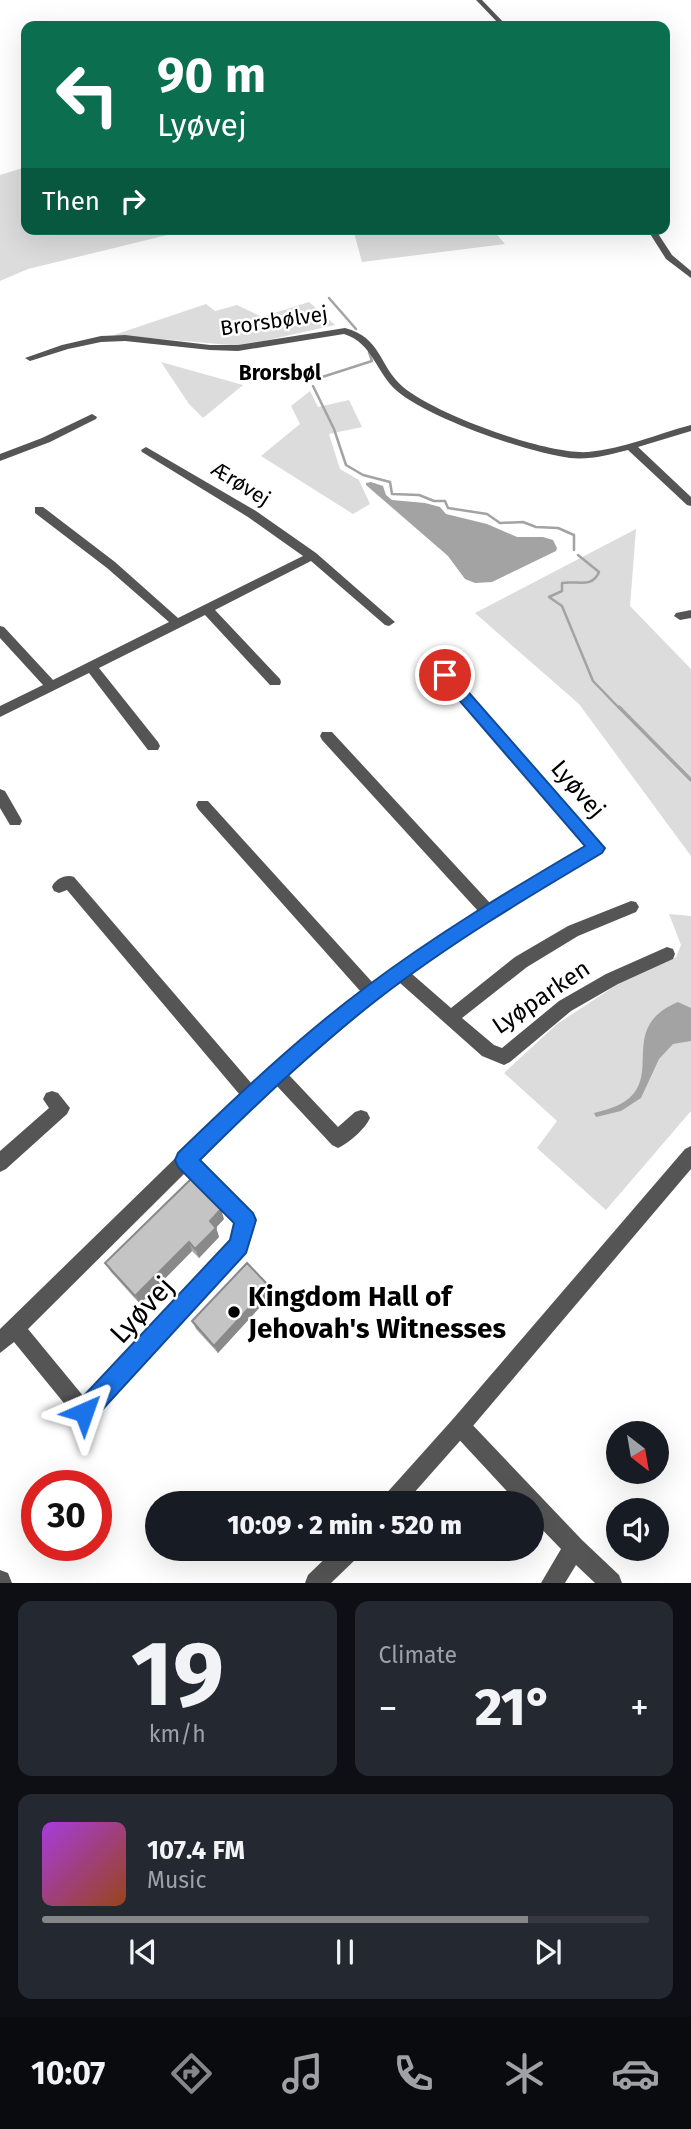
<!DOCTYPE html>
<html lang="en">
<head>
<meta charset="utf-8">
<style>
  body { margin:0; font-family:"Fira Sans",sans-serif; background:#242831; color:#f1f3f6; height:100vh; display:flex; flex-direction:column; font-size:26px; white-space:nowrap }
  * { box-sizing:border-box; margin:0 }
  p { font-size:23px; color:#9ea1a6 }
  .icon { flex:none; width:38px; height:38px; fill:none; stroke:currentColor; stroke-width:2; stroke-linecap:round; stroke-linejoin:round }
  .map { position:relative; height:1583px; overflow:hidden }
  .sheet { display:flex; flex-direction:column; gap:18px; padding:18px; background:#0d0f14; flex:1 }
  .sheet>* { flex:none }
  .guide { position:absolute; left:21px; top:21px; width:649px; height:214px; border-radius:14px; box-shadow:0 7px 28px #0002; background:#0b6e4f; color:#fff; overflow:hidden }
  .needle { width:46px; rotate:149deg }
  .fabs { position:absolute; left:606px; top:1421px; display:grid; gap:14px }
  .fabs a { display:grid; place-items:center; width:63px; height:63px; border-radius:50%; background:#171b24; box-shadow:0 7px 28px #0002; font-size:35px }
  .speed { position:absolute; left:21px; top:1470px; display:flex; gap:14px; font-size:35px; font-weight:700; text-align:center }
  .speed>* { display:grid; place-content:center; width:91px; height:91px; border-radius:50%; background:#171b24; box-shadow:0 7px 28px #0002; line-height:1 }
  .speed .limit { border:10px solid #d22; background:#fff; color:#111 }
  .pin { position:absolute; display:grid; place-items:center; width:60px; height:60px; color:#fff; margin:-30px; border:4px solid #fff; border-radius:50%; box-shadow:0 2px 7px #0007 }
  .me { position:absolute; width:77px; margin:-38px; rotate:43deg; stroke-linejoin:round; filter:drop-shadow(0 0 5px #0008) }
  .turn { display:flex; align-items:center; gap:24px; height:147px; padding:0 21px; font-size:32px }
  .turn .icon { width:91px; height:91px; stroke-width:2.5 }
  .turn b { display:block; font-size:49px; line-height:60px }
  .then { display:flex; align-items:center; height:66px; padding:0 21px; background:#0003; gap:14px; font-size:26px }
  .big { font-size:52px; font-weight:800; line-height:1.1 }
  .sheet .widget { flex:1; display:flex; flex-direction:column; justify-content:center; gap:10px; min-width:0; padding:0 24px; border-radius:14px; background:#242831 }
  .sheet .dial { align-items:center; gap:0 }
  .dial b { font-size:91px; line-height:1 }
  .song { display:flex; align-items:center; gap:21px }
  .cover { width:84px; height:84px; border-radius:10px; background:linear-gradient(135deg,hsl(280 70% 55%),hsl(20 70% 35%)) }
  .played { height:7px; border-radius:4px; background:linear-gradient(90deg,#858687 80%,#363941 80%) }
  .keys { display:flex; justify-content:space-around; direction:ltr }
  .heat { display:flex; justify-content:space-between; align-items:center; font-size:38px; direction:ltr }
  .sheet .tiles { flex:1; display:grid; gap:18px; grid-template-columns:1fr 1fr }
  .widget:last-child { grid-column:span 2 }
  .trip { position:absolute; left:145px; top:1491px; width:399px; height:70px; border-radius:35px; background:#171b24; box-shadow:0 7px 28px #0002; font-weight:800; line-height:70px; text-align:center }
  .tabs { display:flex; height:112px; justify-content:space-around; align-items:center; background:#090b0e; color:#9ea1a6 }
  .tabs .icon { width:49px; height:49px }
  .tabs .current { color:#858687 }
  .tabs b { font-size:32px; color:#f1f3f6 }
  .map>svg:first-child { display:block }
  .green { fill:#dcdcdc }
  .water { fill:#a3a3a3 }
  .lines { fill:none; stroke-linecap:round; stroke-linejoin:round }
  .stream-far1 { stroke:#a3a3a3; stroke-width:2.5 }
  .stream { stroke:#a3a3a3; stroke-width:3.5 }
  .minor { fill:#555; fill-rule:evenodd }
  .tertiary { fill:#555; fill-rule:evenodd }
  .wall { fill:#a9a9a9 }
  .shaded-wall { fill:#898989 }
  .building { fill:#c4c4c4; stroke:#898989; stroke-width:2 }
  .route { fill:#1a73e8; stroke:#114b97; stroke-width:2 }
  .poi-dot { fill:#000; stroke:#fff; stroke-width:2.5 }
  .labels { text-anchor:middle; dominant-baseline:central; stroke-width:5; stroke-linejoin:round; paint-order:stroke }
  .far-street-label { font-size:21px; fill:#000; stroke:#fff }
  .far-neighbourhood-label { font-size:21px; font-weight:bold; fill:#000; stroke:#fff }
  .street-label { font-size:24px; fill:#000; stroke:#fff }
  .near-poi-label { font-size:28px; font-weight:bold; fill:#000; stroke:#fff; text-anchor:start }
  .near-street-label { font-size:28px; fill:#000; stroke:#fff }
</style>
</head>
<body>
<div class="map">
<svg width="691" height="1583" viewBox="0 0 691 1583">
  <rect width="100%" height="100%" fill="#fff"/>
  <g class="green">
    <polygon points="26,167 26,229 192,229 28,269 0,281 0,175"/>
    <polygon points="353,229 492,229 505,244 362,262"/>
    <polygon points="309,302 335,325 242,346 114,335 206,304 215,311 237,305 262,317"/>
    <polygon points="161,362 243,385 203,418 189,404"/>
    <polygon points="310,391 318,407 349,400 362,427 329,434 340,469 359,480 370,504 353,514 261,456 300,424 291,406"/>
    <polygon points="636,529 630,606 691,669 691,856 579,704 475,613"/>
    <polygon points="669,914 691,916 691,1111 606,1210 537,1148 557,1121 504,1073 557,1024 621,982 676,957 681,945"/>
  </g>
  <g class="water">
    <polygon points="371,482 383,486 386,495 392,500 425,503 440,507 446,514 487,524 517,537 543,537 553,540 557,548 556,551 492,582 475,583 465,579 448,556 366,485 366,483"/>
    <path d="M678,1002L691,1008V1041L673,1044L659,1059L641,1098L621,1111L596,1117L594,1113C684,1094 606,1032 678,1002Z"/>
  </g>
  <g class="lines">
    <g class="stream-far1">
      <polyline points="329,298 356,329"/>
      <polyline points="316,379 372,361 369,352"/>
      <polyline points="313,386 334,429 346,465 363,475 390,482 392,494 419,495 434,501 445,501 448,508 487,514 500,523 523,522 536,527 558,528 574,535 574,550"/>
      <path d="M578,555L599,572C592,589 577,580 562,583V591L549,597L562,606L593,681L620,709"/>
    </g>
    <polyline class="stream" points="619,707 691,780"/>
    <g class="minor">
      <polygon points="476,0 482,0 507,26 501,26"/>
      <polygon points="647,229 655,229 672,255 691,271 691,278 666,259"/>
      <path d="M345,328C382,338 378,365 403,387C435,414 546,455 588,452C623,449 657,434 691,425V431L638,447L691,497V506L687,505L628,450C609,455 590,460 570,458C529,453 428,418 397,391C376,373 373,343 344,334L238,351L210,350L125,341L101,342L68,349L30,361L25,358L62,345L101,336L125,335L210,345H238Z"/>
      <polygon points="92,414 97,417 96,419 50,442 0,461 0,454 42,438"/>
      <polygon points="146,447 256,511 316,553 395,622 389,626 385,625 311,561 215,610 280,679 281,682 280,685 270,685 205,615 99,668 158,742 160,746 158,750 148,750 89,673 0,717 0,706 43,685 0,638 0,626 4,627 53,680 169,622 107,568 35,513 35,507 43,507 115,562 178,618 303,556 248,517 142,452 141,450"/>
      <polygon points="691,610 691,618 680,620 674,616 676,613"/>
      <path d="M445,670L450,672L604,848L602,852L493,917L412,974L451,1008L515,957L568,926L631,901L636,902L639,907L636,912L578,936L527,967L462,1018L494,1045L502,1048L559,1001L606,974L667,947L673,949L675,954L673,959L618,984L571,1011L510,1062L504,1065L482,1056L400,983L378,998L289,1075L338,1127L355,1112L361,1110L367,1112L370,1118C365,1129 349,1143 338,1148L332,1145L276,1085L198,1160L251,1214L254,1220L246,1252L91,1419L84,1422L77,1419L14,1342L0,1353V1329L240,1095L67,890L59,893L54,891L52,887C55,879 66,874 74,877L252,1084L361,992L198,809L196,805L198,801H208L373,983L478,911L322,740L320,736L322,732H332L490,903L587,847L443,681L432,682L431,679L432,676ZM185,1173L235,1223L231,1240L84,1397L28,1329Z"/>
      <polygon points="0,789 5,791 20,817 22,821 20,825 10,825 0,808"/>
      <polygon points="52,1091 58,1093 70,1108 67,1114 6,1169 0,1172 0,1151 49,1108 43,1099 46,1093"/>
      <polygon points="460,1416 467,1419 582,1540 619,1575 622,1583 595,1583 576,1565 565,1583 541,1583 561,1549 532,1519 532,1503 518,1503 453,1433 450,1426 453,1419"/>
    </g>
    <g class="tertiary">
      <polygon points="691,1146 691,1169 467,1433 405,1503 381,1503 384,1496 453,1419 685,1149"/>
      <polygon points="335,1549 361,1549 358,1557 331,1583 305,1583 308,1575"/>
      <polygon points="0,1570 8,1573 12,1583 0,1583"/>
    </g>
  </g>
  <g class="wall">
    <polygon points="224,1219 216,1227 219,1237 199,1258 192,1251 140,1304 111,1272 105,1263"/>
    <polygon points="269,1286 271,1295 218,1353 196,1329 192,1321"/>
  </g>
  <g class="shaded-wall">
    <polygon points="221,1209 224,1219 213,1231 210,1221"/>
    <polygon points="216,1228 219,1237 199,1258 195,1249"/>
    <polygon points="189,1242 192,1251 140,1304 135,1296"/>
    <polygon points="269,1286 271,1295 218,1353 214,1346"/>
  </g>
  <g class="building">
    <polygon points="192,1178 221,1209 210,1221 216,1228 195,1249 189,1242 135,1296 105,1263"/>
    <polygon points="247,1263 269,1286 214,1346 192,1321"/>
  </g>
  <path class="route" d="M445,669L450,671L605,848L602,853C526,898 449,944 378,999C315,1048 256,1104 200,1160L253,1213L256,1220L246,1253L92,1421L84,1424L76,1421L72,1412L76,1404L230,1240L234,1223L178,1167L175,1160L178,1153C238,1095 299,1037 366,987C435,935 510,890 585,846L440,678L438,675Z"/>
  <circle class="poi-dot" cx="234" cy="1312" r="7"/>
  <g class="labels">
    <g class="far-street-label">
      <text transform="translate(274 321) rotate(-8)">Brorsbølvej</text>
      <text transform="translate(241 484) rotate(32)">Ærøvej</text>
    </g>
    <g class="far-neighbourhood-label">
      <text x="280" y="373">Brorsbøl</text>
    </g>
    <g class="street-label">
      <text transform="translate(578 789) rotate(49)">Lyøvej</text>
      <text transform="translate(541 997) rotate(-34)">Lyøparken</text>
    </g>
    <g class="near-poi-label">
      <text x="248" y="1296">Kingdom Hall of<tspan x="248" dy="32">Jehovah's Witnesses</tspan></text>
    </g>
    <g class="near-street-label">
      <text transform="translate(142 1310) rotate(-47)">Lyøvej</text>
    </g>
  </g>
</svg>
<div class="fabs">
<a><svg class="needle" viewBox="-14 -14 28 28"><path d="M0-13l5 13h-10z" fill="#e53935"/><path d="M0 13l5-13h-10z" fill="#9ea1a6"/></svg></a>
<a><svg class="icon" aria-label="sound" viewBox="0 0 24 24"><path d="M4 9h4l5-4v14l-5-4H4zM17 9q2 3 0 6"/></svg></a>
</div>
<div class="speed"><div class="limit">30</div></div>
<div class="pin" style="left:445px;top:675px;background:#d93025"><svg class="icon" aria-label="arrive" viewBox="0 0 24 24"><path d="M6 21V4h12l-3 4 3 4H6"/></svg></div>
<svg class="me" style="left:84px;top:1412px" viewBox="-20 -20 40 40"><path d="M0-17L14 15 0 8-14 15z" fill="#1a73e8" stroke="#fff" stroke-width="4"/></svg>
<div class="trip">10:09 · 2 min · 520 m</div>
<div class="guide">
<div class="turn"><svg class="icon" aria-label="left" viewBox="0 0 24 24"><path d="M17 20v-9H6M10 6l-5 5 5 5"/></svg><div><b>90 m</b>Lyøvej</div></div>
<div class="then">Then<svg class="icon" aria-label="right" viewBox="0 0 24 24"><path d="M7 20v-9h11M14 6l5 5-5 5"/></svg></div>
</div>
</div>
<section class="sheet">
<div class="tiles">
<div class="widget dial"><b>19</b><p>km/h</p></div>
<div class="widget"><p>Climate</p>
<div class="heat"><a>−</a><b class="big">21°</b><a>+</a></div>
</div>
<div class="widget">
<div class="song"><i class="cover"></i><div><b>107.4 FM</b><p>Music</p></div></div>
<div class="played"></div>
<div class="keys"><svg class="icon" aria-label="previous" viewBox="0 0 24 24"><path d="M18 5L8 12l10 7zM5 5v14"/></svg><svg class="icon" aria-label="pause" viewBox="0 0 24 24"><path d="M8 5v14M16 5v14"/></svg><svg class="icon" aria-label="next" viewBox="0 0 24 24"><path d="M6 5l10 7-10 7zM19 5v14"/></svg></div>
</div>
</div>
</section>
<nav class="tabs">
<b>10:07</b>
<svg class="icon current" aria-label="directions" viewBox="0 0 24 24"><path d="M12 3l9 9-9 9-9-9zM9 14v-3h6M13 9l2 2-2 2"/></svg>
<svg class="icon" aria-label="music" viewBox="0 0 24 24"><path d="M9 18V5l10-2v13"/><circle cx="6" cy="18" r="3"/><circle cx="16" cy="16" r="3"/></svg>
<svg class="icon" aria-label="phone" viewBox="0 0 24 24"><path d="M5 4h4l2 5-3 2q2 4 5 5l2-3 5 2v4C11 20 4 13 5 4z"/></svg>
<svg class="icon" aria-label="climate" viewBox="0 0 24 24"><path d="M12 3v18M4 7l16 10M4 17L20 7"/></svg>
<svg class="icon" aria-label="car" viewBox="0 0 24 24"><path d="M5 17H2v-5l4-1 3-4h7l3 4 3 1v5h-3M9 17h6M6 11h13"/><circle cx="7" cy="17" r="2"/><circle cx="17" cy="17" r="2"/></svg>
</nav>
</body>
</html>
